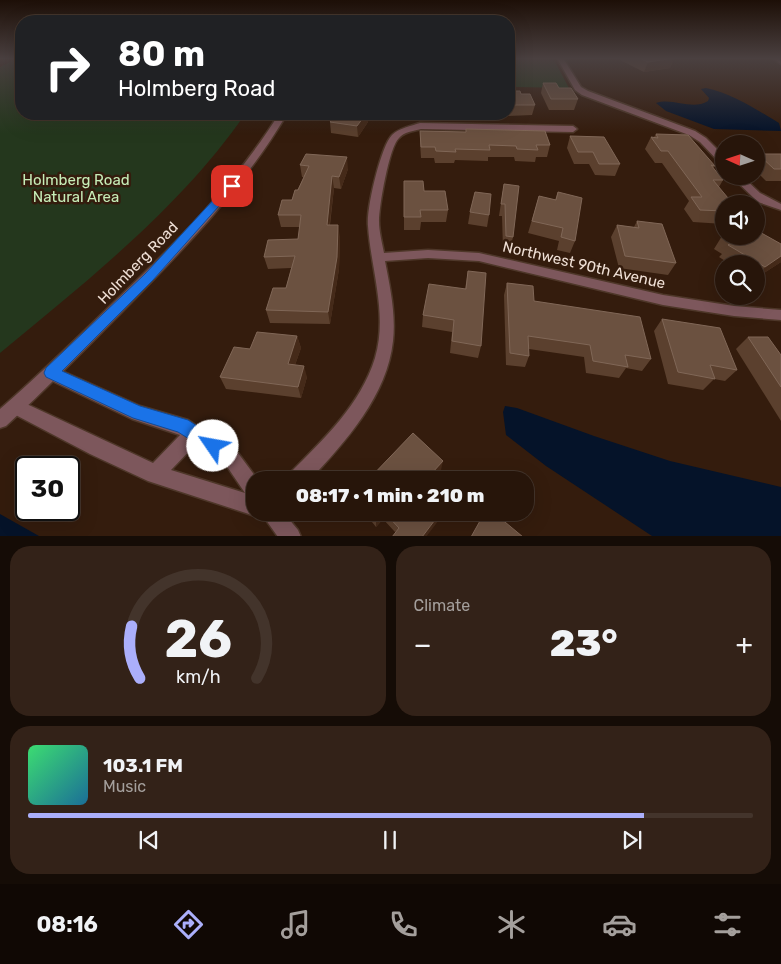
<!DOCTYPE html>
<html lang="en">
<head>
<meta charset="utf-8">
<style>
  body { margin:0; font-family:Rubik,sans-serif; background:#332218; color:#f1f3f6; height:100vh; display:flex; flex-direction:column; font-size:19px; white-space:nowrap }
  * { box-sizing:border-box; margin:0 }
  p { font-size:16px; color:#a49f9c }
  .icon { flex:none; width:28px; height:28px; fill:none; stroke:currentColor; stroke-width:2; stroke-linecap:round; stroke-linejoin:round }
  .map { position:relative; height:536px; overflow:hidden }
  .drawer { display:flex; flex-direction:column; gap:10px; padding:10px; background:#150c06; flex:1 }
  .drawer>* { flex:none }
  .hud { position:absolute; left:15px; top:15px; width:500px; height:105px; border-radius:20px; box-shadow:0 5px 20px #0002,0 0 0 1px #43342b; background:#202124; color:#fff; overflow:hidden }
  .needle { width:32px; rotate:273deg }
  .fabs { position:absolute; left:715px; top:135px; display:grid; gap:10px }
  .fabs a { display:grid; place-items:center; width:50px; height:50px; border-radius:50%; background:#27150a; box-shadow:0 5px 20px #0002,0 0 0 1px #43342b; font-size:25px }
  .speed { position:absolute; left:15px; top:456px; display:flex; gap:10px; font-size:25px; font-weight:700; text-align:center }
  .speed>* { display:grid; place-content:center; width:65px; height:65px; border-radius:50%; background:#27150a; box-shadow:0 5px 20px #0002,0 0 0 1px #43342b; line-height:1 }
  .speed .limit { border:2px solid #111; border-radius:8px; background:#fff; color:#111 }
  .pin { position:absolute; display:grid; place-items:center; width:42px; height:42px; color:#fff; margin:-21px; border-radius:10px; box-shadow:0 2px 8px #0006 }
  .me { position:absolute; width:55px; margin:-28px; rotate:303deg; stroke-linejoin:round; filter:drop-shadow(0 0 4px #0008) }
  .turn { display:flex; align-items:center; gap:18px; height:105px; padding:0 20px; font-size:22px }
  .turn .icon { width:65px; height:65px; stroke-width:2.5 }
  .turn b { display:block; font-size:35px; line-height:42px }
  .big { font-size:38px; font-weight:800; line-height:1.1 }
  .drawer .tile { flex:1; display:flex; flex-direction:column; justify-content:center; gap:8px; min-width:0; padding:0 18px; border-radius:20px; background:#332218 }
  .drawer .dial { align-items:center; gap:0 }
  .dial svg { height:130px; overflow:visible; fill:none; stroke:#43342b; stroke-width:7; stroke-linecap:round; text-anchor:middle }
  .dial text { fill:#f1f3f6; stroke:none }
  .song { display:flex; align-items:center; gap:15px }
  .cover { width:60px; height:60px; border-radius:8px; background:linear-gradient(135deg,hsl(140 70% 55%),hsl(200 70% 35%)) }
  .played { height:5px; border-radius:2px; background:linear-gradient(90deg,#abaffb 85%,#43342b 85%) }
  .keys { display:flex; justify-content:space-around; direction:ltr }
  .heat { display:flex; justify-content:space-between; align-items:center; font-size:28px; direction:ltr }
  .drawer .tiles { flex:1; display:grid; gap:10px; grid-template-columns:1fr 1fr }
  .tile:last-child { grid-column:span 2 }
  .trip { position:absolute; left:246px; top:471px; width:288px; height:50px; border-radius:20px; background:#27150a; box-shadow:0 5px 20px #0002,0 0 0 1px #43342b; font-weight:800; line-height:50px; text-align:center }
  .tab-bar { display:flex; height:80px; justify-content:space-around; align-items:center; background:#100804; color:#a49f9c }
  .tab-bar .icon { width:35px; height:35px }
  .tab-bar .selected { color:#abaffb }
  .tab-bar b { font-size:22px; color:#f1f3f6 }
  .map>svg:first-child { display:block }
  .green { fill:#24371d }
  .water { fill:#051329 }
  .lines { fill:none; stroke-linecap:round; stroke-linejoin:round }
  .minor-casing { stroke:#4e3729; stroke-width:3 }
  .tertiary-casing { stroke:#4e3729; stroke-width:3 }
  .minor { fill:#7d575c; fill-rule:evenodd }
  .tertiary { fill:#7d575c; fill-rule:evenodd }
  .wall { fill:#5b402e }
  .shaded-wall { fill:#452a19 }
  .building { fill:#6b5140; stroke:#806757 }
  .route { fill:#1a73e8; stroke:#114b97 }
  .labels { text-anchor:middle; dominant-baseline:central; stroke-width:5; stroke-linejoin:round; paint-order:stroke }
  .park-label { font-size:15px; fill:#c6edb8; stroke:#341c0d }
  .street-label { font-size:15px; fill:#efdfd5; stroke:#341c0d }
</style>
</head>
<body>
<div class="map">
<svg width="781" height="537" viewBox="0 0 781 537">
  <rect width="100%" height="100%" fill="#341c0d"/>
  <g class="green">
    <path d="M17,58H21V114H245C182,206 86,282 0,353V67Z"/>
    <polygon points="509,58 553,58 569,88 515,87 509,89"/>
  </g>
  <g class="water">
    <path d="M706,88C734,94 755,109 779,123L781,131L714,129L666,111L656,103C673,97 692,111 708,101L709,98L701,89Z"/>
    <polygon points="505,406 517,408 594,436 670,461 781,487 781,536 652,536 546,466 506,435 503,412"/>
    <polygon points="0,514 39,536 0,536"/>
  </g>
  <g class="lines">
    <defs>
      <g id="minor">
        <polygon points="557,58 563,58 581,87 588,91 695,131 706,138 724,156 724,165 721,164 700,142 689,135 582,95 575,90"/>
        <polygon points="772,58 779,58 781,64"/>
        <path d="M420,123L573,126L577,129L573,132L421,129C413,131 404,132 399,138C389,147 379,207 379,221C379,232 382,242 384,253L428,250L479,253L663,295L734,306L781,310V320L734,316L663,305L479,261L428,258L385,261C390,287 396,314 393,341C387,396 346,441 310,480H288L290,473C323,440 361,404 375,358C388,314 371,270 368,226C366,209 381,146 392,135C399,128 411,126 420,123Z"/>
        <polygon points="731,176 742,176 760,193 781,204 781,210 758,202"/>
        <path d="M51,366L140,406L188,420L238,453L258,480H255V512H283L298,530L301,537H278L261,513L255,516L148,481L90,454L10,412L8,407L10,402L16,399L153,463L180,435L132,419L46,378L43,373L46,368ZM195,445L226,465L245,493L171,470Z"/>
      </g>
      <path id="tertiary" d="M279,114H287C242,190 181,252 120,314C82,352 45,390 6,426L0,428V409C38,376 75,340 111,305C173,246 233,187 279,114Z"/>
    </defs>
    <use href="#minor" class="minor-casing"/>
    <use href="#tertiary" class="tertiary-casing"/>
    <use href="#minor" class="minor"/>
    <use href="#tertiary" class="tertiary"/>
  </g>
  <g class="wall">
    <polygon points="621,58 674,58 670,68 644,72 620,60"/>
    <polygon points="543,83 578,99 574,110 549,110 541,93"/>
    <polygon points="509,91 521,94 535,105 532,115 505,116 504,114 509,114"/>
    <polygon points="424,114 481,114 477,114 477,118 465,117 465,115 424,115"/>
    <polygon points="330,122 368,122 358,137 331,133"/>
    <polygon points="466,129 550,145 547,157 536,157 535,162 515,161 514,157 488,157 488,161 455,160 454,163 435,163 434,158 421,158 420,143 420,131 466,132"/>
    <polygon points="656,134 715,166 713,168 723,180 719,187 724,204 724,224 693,222 684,209 689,201 662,163 655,163 645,149 651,137 654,137"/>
    <polygon points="570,136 620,164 615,176 595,175 589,164 574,164 567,148"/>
    <polygon points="758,154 781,154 781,181 766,181 756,171 756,157"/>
    <polygon points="300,165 348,169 341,189 334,188 330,225 340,237 339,269 330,324 270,323 266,310 286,288 291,268 268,269 264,257 298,239 300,227 281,227 278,215 292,200 304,177 302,177"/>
    <polygon points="404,181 424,191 448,210 446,222 421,222 420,230 404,230"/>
    <polygon points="504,184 513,237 510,249 503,249 502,216 499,216"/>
    <polygon points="558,192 575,241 570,253 557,250 559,241 528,233 539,196 555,200"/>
    <polygon points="470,212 489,215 487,227 468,224"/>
    <polygon points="637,221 676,263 668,275 619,268 611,237 617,225 634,227"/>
    <polygon points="722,236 781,262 756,278 756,264 730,264 719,257 722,254 714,249"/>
    <polygon points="468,271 481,346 478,358 450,353 452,332 422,327 423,315 465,289"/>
    <polygon points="507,283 534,301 651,359 642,371 626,368 619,378 586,373 584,357 529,349 529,356 525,367 506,365 504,295"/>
    <polygon points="662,319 737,370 725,381 714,379 703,390 668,384 654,331"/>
    <polygon points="297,336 301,348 295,365 307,377 301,398 226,389 220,377 250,349"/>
    <polygon points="748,337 781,355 781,421 736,349"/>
    <polygon points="364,512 445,512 395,532 383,519 376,527"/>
  </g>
  <g class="shaded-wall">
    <polygon points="674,58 670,68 644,72 648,62"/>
    <polygon points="366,114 368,114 368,122 358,137 357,126"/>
    <polygon points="347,157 348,169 341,189 339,177"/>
    <polygon points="332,176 334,188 328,237 327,225"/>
    <polygon points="338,225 340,237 339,269 330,324 328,312"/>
    <polygon points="781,256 781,262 756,278 765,267"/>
    <polygon points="297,336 301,348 291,376 288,364"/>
    <polygon points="304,366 307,377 301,398 298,387"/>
    <polygon points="443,461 441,470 433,480 432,473"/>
    <polygon points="381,512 383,512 383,519 376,527 376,518"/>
    <polygon points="441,512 445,512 426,537 422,537"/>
  </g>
  <g class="building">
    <polygon points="639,58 674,58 648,62"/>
    <polygon points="543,83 556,83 559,88 571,88 578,99 551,99"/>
    <polygon points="509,91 520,91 521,94 530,94 535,105 509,105"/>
    <polygon points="337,114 366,114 357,126 330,122"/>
    <polygon points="466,129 545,131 550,145 536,145 538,150 517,149 516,146 489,145 490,150 455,149 456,152 436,151 435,147 421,147 420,131 466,132"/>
    <polygon points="656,134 688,135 715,166 711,165 723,180 713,180 733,204 724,204 724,211 700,210 691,197 702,197 668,151 661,151 651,137 658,138"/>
    <polygon points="570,136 604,137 620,164 599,164 593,152 578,152"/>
    <polygon points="306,154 347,157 339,177 332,176 327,225 338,225 337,257 328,312 266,310 273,288 286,288 295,256 264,257 268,240 298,239 301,215 278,215 282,200 292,200 295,190 298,190 309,166 300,165"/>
    <polygon points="758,154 781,154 781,169 774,169"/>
    <polygon points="404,181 423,181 424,191 445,191 448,210 420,210 421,217 404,217"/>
    <polygon points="504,184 519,186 513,237 506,236 505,204 501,204"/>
    <polygon points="475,192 491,194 489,215 470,212"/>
    <polygon points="558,192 582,198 575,241 561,237 563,228 532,221 539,196 556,200"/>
    <polygon points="637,221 662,224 676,263 625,256 617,225 639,228"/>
    <polygon points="756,230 781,244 781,256 765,267 728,245 732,242 722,236 756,236"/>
    <polygon points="468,271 486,273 481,346 452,341 454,320 423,315 429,284 466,289"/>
    <polygon points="507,283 533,286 534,301 640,317 651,359 625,355 628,367 593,361 590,345 528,336 529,356 510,353"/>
    <polygon points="662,319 720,328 737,370 710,365 715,379 678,372"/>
    <polygon points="257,332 297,336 288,364 304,366 298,387 220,377 234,347 250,349"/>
    <polygon points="748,337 768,337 781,355 781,387"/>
    <polygon points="413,433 443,461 432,473 439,480 368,480"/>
    <polygon points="370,512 381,512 376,518"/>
    <polygon points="384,512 441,512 422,537 392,537 399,528"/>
    <polygon points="485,512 493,512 523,537 471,537"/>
  </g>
  <linearGradient id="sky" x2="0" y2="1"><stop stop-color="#1d0f07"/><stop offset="0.44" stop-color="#4a4040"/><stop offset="1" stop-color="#4a4040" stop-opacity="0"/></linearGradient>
  <rect width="781" height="133" fill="url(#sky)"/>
  <polygon class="route" points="232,183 235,184 235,188 153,280 62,371 140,406 188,420 219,440 221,446 219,452 213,454 178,432 133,418 46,377 44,373 46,368 145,274 228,184"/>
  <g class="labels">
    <g class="park-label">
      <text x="76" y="180">Holmberg Road<tspan x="76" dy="17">Natural Area</tspan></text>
    </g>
    <g class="street-label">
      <text transform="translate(138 263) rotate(-46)">Holmberg Road</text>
      <text transform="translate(584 265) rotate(13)">Northwest 90th Avenue</text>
    </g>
  </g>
</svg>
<div class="fabs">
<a><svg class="needle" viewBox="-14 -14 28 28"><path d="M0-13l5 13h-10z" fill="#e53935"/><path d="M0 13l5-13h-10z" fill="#a49f9c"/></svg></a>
<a><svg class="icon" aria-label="sound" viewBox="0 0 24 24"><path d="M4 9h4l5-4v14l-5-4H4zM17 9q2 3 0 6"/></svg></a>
<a><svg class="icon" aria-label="search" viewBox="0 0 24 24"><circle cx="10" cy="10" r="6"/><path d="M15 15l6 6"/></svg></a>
</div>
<div class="speed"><div class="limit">30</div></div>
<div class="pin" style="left:232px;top:186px;background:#d93025"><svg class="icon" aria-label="arrive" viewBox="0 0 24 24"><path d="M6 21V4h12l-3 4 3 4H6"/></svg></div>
<svg class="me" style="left:213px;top:446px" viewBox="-20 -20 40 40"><circle r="19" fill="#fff"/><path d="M0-13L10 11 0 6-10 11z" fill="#1a73e8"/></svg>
<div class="trip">08:17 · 1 min · 210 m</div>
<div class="hud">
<div class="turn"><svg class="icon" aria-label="right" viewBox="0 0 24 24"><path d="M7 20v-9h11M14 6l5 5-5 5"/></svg><div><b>80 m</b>Holmberg Road</div></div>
</div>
</div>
<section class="drawer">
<div class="tiles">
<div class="tile dial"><svg viewBox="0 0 100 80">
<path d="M14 69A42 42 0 1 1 86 69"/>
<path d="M14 69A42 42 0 0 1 9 37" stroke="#abaffb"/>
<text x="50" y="56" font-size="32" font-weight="700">26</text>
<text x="50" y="72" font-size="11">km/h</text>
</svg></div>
<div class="tile"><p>Climate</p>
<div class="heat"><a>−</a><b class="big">23°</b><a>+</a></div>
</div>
<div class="tile">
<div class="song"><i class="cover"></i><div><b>103.1 FM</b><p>Music</p></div></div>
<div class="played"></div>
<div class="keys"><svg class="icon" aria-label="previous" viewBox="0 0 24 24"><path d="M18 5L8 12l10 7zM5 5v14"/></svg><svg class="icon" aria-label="pause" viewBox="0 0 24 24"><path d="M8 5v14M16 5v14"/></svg><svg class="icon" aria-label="next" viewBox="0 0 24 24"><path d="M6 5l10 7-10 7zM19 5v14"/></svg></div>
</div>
</div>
</section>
<nav class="tab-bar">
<b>08:16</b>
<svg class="icon selected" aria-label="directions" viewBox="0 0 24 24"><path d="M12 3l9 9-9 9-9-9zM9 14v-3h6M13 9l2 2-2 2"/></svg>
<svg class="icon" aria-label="music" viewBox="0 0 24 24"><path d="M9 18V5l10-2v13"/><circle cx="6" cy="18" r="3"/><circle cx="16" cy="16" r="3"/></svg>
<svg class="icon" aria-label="phone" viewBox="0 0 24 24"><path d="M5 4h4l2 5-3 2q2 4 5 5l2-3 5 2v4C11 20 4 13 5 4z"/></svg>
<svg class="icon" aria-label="climate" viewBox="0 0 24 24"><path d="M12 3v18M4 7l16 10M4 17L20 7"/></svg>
<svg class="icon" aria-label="car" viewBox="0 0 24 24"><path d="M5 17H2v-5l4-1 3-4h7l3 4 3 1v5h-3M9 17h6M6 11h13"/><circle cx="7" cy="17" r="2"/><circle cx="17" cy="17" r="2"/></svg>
<svg class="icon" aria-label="filters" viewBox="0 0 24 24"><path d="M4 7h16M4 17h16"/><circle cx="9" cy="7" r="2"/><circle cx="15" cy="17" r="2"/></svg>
</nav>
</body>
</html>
